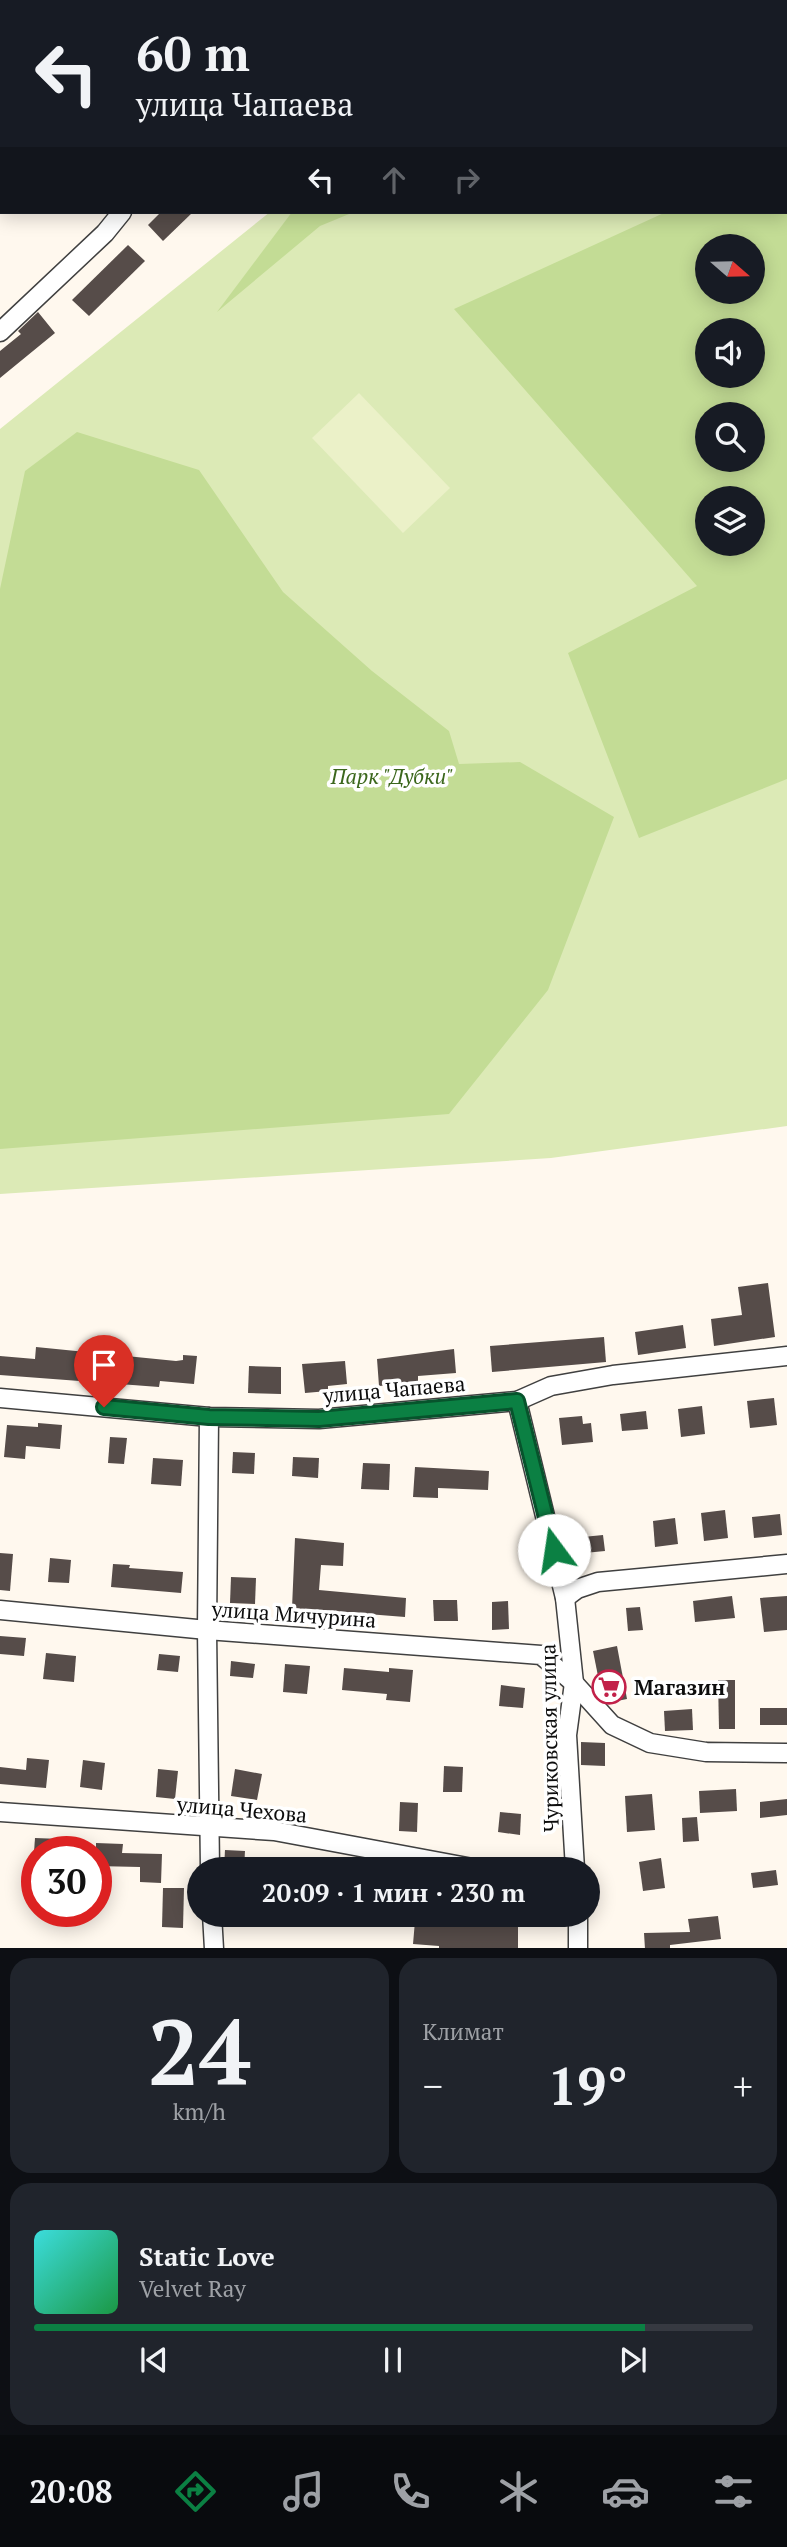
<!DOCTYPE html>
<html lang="ru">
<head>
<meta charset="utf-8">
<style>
  body { margin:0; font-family:"PT Serif",serif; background:#20242c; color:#f1f3f6; height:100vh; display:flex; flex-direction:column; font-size:26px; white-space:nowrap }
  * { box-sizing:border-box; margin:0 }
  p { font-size:23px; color:#9ea1a6 }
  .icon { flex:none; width:38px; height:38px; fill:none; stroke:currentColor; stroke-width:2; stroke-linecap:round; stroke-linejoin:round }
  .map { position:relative; height:1948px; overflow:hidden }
  .drawer { display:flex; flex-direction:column; gap:10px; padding:10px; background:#0d0f14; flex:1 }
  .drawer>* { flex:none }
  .guide { position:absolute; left:0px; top:0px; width:788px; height:214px; box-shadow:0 4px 18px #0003; background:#171b24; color:#f1f3f6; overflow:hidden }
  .needle { width:46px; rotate:110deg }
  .controls { position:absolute; left:695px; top:234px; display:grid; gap:14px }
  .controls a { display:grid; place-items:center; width:70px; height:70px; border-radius:50%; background:#171b24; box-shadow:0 4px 18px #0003; font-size:35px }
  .speed { position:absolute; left:21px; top:1836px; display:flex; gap:14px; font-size:35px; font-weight:700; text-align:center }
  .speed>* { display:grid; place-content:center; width:91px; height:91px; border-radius:50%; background:#171b24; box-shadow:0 4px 18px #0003; line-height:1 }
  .speed .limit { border:10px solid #d22; background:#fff; color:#111 }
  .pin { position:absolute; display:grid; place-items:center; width:60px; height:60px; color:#fff; margin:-72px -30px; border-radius:50% 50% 50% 0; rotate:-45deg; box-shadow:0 0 7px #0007 }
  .pin .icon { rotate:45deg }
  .me { position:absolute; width:77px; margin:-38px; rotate:346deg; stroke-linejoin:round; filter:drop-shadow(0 0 5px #0008) }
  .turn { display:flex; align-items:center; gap:24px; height:147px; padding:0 21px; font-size:32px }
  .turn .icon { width:91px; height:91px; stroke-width:2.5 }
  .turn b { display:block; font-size:49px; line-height:60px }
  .lanes { display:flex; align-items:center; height:66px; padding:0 21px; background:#0003; justify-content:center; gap:35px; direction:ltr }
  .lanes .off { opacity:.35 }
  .big { font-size:52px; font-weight:700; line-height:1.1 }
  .drawer .card { flex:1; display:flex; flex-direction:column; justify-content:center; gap:10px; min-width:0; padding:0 24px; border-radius:21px; background:#20242c }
  .drawer .dial { align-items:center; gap:0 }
  .dial b { font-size:91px; line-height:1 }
  .song { display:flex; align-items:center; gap:21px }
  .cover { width:84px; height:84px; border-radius:10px; background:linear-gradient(135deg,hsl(180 70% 55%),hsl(140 70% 35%)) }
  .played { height:7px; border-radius:4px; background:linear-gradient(90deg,#0b8043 85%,#363941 85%) }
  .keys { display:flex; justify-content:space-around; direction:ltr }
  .heat { display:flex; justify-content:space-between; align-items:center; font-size:38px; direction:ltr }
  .drawer .tiles { flex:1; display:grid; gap:10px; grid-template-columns:1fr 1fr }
  .card:last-child { grid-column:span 2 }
  .trip { position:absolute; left:187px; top:1857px; width:413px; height:70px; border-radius:35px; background:#171b24; box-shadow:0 4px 18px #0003; font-weight:700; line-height:70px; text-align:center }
  .menu { display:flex; height:112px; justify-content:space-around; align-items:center; background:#090b0e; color:#9ea1a6 }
  .menu .icon { width:49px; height:49px }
  .menu .active { color:#0b8043 }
  .menu b { font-size:32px; color:#f1f3f6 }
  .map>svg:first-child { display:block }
  .green { fill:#dceab6; fill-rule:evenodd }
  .forest { fill:#c3dc95; fill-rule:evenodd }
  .pitch { fill:#ebf1c8 }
  .building { fill:#564c49 }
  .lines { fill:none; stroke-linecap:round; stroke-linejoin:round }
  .minor-casing { stroke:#404040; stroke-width:21 }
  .minor { stroke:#fff; stroke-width:18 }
  .route-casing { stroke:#07532c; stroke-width:18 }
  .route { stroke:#0b8043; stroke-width:12 }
  .labels { text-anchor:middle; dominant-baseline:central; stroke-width:7; stroke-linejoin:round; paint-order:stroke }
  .park-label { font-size:21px; font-style:italic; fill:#3b671c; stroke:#fff }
  .street-label { font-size:21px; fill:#0d0d0d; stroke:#fff }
  .poi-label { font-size:21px; font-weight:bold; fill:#0d0d0d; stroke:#fff; text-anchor:start }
</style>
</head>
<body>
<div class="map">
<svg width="787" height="1949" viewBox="0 0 787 1949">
  <rect width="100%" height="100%" fill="#fff8ee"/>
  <path class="green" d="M674,0H787V1126L551,1158L0,1194V429L270,212H786V2ZM707,247H752V292H707ZM707,331H752V376H707ZM707,415H752V460H707ZM707,499H752V544H707Z"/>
  <g class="forest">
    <path d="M787,156V779L639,838L568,653L697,586L454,309L666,212H786ZM707,247H752V292H707ZM707,331H752V376H707ZM707,415H752V460H707ZM707,499H752V544H707Z"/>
    <polygon points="292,212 354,212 320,226 217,312"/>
    <polygon points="77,432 199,470 283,592 372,671 449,731 459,764 520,762 614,817 548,990 449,1114 0,1149 0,589 25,471"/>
  </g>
  <polygon class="pitch" points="359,393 450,488 403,533 312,438"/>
  <g class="building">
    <polygon points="161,212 193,212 163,241 148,225"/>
    <polygon points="128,245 145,261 89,316 72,300"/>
    <polygon points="38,312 55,333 0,378 0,351 21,334 18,331"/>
    <polygon points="768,1283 775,1337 714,1346 711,1319 742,1315 738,1287"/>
    <polygon points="683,1325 686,1348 638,1355 635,1332"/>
    <polygon points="604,1337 606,1362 492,1372 490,1346"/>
    <polygon points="36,1347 176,1361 183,1360 183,1355 197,1356 194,1384 160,1381 159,1387 0,1375 0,1356 35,1359"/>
    <polygon points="454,1349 456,1373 418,1376 418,1383 379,1386 377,1359"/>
    <polygon points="345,1361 347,1384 328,1386 328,1391 305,1393 302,1364"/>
    <polygon points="249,1366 281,1367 281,1394 248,1393"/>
    <polygon points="774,1398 777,1425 750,1428 747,1401"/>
    <polygon points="702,1406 705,1434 681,1437 678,1409"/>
    <polygon points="646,1411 648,1429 622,1431 620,1414"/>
    <polygon points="582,1416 583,1424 591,1423 593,1442 562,1445 559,1418"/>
    <polygon points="38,1423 62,1425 60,1449 26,1446 25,1459 4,1457 7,1425 38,1427"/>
    <polygon points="110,1437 127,1438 124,1464 108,1463"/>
    <polygon points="233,1452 255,1453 254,1474 232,1473"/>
    <polygon points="293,1457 319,1458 318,1478 292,1476"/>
    <polygon points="153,1458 183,1460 181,1486 151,1484"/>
    <polygon points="363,1463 390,1464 389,1490 361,1489"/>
    <polygon points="415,1467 489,1471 488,1490 438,1488 438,1498 413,1497"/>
    <polygon points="725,1510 728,1538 704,1541 701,1513"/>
    <polygon points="780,1514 782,1535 754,1538 752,1517"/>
    <polygon points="675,1518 678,1544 655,1547 653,1521"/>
    <polygon points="603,1535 605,1551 574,1554 573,1538"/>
    <polygon points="295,1538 344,1543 343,1566 321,1565 319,1590 406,1598 405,1617 292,1608"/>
    <polygon points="0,1553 13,1554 10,1591 0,1590"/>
    <polygon points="50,1558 71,1560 69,1583 48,1582"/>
    <polygon points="113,1564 130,1565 129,1568 183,1572 181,1593 111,1587"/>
    <polygon points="231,1577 256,1578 255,1604 230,1603"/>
    <polygon points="732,1596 735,1618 695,1622 693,1601"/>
    <polygon points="787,1596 787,1630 764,1632 760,1598"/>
    <polygon points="433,1600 457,1600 458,1621 434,1621"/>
    <polygon points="508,1601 509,1629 492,1630 492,1602"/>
    <polygon points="640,1607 643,1630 628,1631 626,1608"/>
    <polygon points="0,1636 26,1638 24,1656 0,1654"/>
    <polygon points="617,1646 627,1699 607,1703 602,1696 593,1651"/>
    <polygon points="46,1653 76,1656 74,1682 43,1679"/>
    <polygon points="159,1654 180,1656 178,1672 157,1670"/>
    <polygon points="231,1661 255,1664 253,1678 230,1676"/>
    <polygon points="285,1664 310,1666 307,1694 283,1692"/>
    <polygon points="344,1668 389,1672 389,1668 413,1670 410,1702 386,1700 387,1694 342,1690"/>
    <polygon points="718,1680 735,1680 735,1729 719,1729"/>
    <polygon points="501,1685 525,1688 523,1708 499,1706"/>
    <rect x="760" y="1708" width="27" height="17"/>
    <polygon points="692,1709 693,1730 665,1731 664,1711"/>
    <polygon points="581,1742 605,1743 605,1766 581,1765"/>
    <polygon points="27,1758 49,1760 46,1788 0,1784 0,1767 26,1770"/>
    <polygon points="83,1760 105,1763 102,1790 80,1787"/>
    <polygon points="444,1766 463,1767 462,1792 443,1792"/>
    <polygon points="158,1769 178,1771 175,1799 156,1797"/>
    <polygon points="235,1769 262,1774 257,1800 231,1796"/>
    <polygon points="736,1789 737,1811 700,1813 699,1791"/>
    <polygon points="652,1794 655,1830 627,1832 625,1796"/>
    <polygon points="787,1799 787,1815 760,1818 760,1802"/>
    <polygon points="400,1802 418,1803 417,1832 399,1831"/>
    <polygon points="500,1812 521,1814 520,1835 498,1832"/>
    <polygon points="697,1817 699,1841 683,1842 682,1818"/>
    <polygon points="35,1838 61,1839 61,1852 34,1852"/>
    <polygon points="96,1843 123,1844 122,1853 162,1854 161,1883 140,1882 140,1867 96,1866"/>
    <polygon points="225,1850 245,1851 244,1869 224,1869"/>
    <polygon points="661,1858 665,1888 643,1891 639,1862"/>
    <polygon points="776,1870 778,1885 753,1888 751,1873"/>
    <polygon points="163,1888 184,1888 183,1928 162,1927"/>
    <polygon points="468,1914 518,1914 518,1949 439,1949 439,1946 413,1944 415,1921 429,1922 429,1926 468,1926"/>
    <polygon points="718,1916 721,1939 670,1945 670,1949 645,1949 644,1933 690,1932 688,1919"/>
  </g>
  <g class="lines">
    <defs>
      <g id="minor">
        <polyline points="426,2 429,0"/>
        <polyline points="0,332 105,233 122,212"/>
        <polyline points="0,1398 209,1417 319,1419 517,1401 551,1386 613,1375 787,1356"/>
        <polyline points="517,1401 565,1598 574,1683 567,1735 575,1869"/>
        <polyline points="209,1417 207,1630 210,1869"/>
        <polyline points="565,1598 577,1589 598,1582 787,1564"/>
        <polyline points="0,1610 207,1630 541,1655 574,1683 612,1725 650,1743 706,1752 787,1753"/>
        <polyline points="0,1812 274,1831 478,1869"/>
        <polyline points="212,1914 214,1949"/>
        <polyline points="578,1914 578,1949"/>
      </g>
    </defs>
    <use href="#minor" class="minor-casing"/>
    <use href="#minor" class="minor"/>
  </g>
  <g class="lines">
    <defs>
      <polyline id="route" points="104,1407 209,1417 319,1419 517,1401 554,1550"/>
    </defs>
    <use href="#route" class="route-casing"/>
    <use href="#route" class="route"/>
  </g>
  <defs>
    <symbol id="supermarket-ring" viewBox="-11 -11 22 22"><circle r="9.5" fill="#fff" stroke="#c22149" stroke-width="1.5"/><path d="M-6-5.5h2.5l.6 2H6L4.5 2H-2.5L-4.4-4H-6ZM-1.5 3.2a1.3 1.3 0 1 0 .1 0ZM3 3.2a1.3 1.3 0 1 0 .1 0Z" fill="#c22149"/></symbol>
  </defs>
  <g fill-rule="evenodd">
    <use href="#supermarket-ring" x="590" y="1668" width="38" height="38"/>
  </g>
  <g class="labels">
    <g class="park-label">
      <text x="392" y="776">Парк "Дубки"</text>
    </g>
    <g class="street-label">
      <text transform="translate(394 1389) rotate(-5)">улица Чапаева</text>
      <text transform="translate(294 1614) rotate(4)">улица Мичурина</text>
      <text transform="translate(549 1738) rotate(-91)">Чуриковская улица</text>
      <text transform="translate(242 1809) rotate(5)">улица Чехова</text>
    </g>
    <g class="poi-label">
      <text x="634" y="1687">Магазин</text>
    </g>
  </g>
</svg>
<div class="controls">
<a><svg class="needle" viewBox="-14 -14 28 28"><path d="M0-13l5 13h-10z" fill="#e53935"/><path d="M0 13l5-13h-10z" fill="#9ea1a6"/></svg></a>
<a><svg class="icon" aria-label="sound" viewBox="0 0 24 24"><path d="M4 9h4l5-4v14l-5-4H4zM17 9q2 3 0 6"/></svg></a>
<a><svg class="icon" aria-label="search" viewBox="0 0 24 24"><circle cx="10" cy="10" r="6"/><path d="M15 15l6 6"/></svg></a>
<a><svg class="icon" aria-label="layers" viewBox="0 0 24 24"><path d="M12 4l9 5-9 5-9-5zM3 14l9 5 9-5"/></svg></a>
</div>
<div class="speed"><div class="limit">30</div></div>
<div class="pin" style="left:104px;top:1407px;background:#d93025"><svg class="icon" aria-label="arrive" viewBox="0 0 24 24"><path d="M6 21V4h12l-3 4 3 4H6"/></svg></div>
<svg class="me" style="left:554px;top:1550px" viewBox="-20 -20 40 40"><circle r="19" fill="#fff"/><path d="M0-13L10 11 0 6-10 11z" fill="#0b8043"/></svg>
<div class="trip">20:09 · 1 мин · 230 m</div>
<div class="guide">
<div class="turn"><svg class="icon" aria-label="left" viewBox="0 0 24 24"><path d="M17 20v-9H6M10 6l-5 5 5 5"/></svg><div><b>60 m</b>улица Чапаева</div></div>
<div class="lanes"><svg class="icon" aria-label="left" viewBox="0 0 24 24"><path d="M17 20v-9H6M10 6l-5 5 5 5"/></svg><svg class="icon off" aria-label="ahead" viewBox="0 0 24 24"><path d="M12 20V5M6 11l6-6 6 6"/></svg><svg class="icon off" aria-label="right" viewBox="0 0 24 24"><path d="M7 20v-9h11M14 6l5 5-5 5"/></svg></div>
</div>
</div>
<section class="drawer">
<div class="tiles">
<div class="card dial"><b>24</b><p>km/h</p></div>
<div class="card"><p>Климат</p>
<div class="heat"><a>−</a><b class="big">19°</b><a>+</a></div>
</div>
<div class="card">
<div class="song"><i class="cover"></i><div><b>Static Love</b><p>Velvet Ray</p></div></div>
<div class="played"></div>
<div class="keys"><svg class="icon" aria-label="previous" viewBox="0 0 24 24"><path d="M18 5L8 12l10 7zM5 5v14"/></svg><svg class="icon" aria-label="pause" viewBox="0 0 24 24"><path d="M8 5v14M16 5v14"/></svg><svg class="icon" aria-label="next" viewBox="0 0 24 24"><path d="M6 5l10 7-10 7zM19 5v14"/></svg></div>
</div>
</div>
</section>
<nav class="menu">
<b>20:08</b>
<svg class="icon active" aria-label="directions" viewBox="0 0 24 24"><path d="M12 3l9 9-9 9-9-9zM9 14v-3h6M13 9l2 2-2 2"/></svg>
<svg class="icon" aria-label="music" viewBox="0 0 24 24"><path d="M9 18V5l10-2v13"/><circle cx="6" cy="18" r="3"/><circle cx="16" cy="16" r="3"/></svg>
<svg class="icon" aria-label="phone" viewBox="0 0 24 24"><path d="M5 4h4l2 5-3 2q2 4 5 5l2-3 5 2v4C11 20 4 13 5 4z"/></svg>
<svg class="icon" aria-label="climate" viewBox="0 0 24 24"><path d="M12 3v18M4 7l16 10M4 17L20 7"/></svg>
<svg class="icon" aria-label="car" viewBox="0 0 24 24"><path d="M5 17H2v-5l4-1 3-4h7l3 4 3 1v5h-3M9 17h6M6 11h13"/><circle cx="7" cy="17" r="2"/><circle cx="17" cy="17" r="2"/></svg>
<svg class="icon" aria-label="filters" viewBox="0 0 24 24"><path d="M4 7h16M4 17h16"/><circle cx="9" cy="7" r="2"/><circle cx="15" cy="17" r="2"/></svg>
</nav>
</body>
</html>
